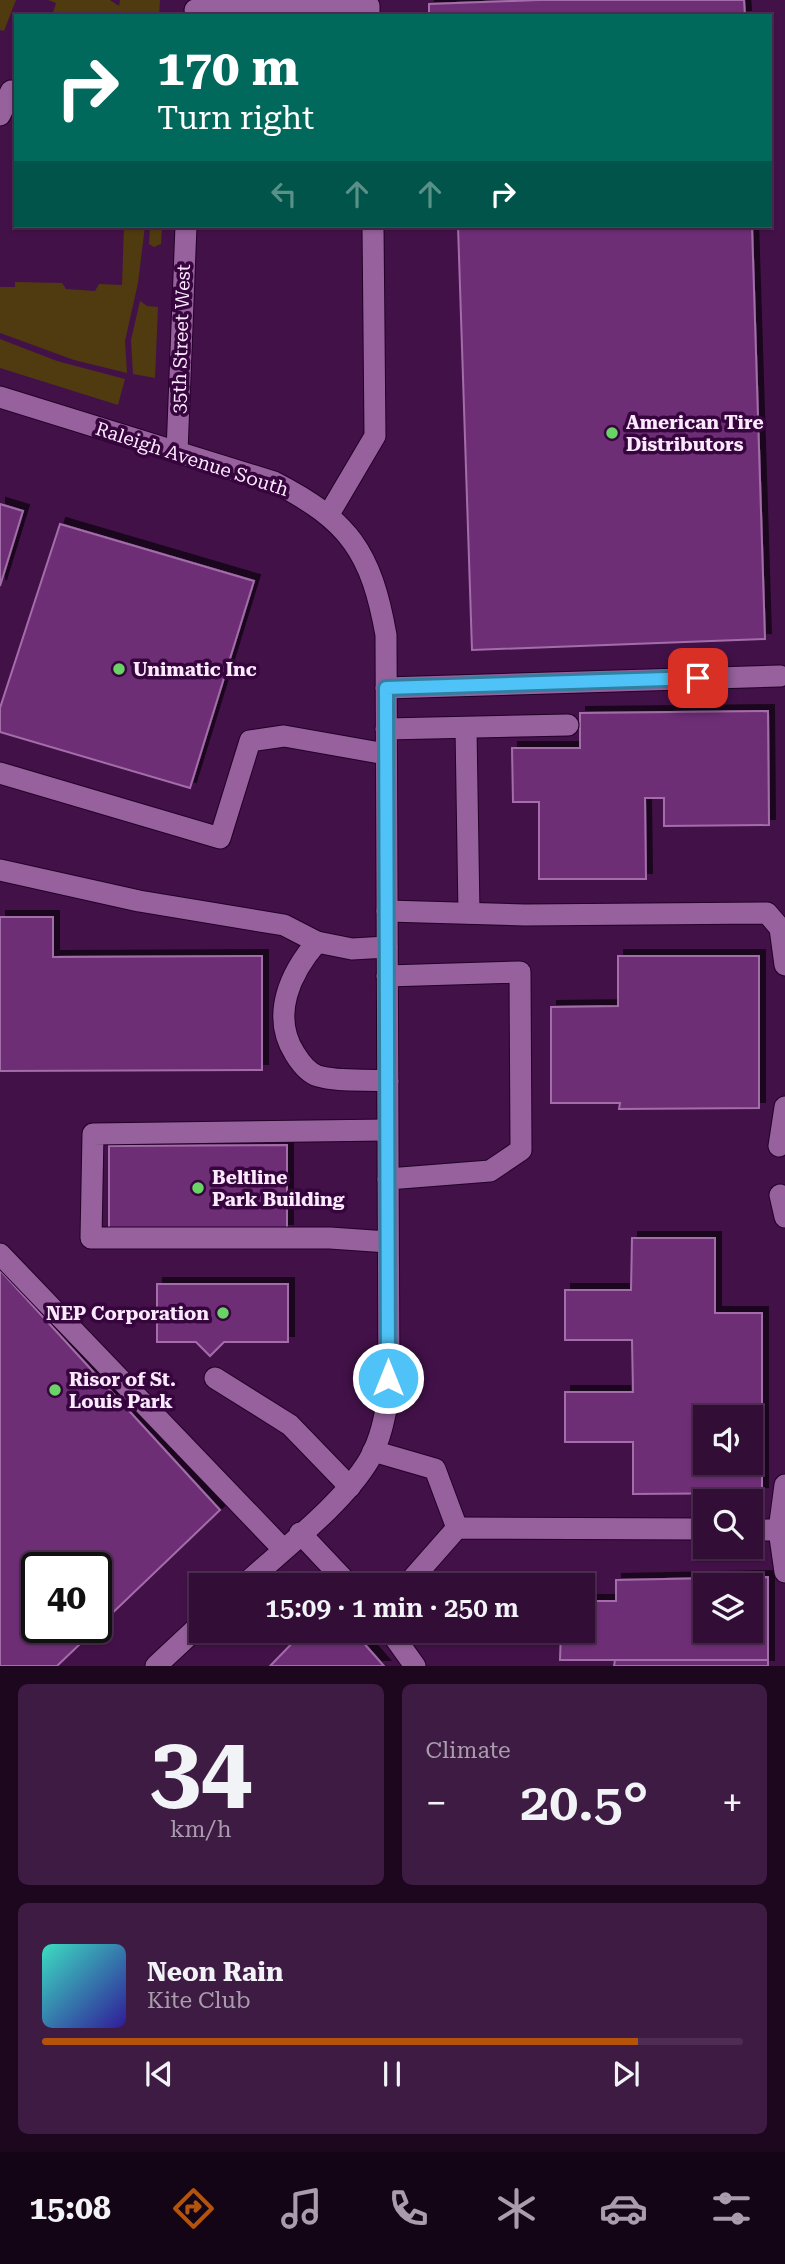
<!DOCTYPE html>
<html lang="en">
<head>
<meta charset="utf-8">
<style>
  body { margin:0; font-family:"Roboto Serif",serif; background:#3d1b42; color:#f1f3f6; height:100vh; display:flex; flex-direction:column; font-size:26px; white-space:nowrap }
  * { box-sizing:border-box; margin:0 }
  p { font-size:23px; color:#a89cad }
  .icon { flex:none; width:38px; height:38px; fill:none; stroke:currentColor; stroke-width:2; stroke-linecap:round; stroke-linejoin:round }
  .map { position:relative; height:1666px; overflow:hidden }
  .sheet { display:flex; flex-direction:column; gap:18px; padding:18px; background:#1c071e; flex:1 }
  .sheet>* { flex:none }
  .guide { position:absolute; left:14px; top:14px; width:758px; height:214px; border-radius:0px; box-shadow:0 2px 5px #0004,0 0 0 2px #4d2d51; background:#00695c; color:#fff; overflow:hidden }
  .fabs { position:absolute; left:693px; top:1405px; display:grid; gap:14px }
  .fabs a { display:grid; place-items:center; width:70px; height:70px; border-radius:0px; background:#320d36; box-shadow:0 2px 5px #0004,0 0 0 2px #4d2d51; font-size:35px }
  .speed { position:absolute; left:21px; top:1552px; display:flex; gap:14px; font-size:35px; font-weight:700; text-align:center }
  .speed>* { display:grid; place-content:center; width:91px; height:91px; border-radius:50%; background:#320d36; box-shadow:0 2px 5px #0004,0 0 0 2px #4d2d51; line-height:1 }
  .speed .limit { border:4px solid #111; border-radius:10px; background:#fff; color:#111 }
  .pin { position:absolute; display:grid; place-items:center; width:60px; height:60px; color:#fff; margin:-30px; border-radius:14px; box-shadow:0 4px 10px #0006 }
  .me { position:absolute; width:77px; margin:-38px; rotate:0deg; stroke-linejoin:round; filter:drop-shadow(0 0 5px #0008) }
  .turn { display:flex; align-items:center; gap:24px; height:147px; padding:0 28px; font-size:32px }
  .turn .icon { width:91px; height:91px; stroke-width:2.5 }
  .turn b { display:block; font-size:49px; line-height:60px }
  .lanes { display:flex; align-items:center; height:66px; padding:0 28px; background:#0003; justify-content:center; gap:35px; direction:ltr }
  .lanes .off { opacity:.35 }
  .big { font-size:52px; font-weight:600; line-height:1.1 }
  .sheet .widget { flex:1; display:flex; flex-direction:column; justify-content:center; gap:10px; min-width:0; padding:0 24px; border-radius:10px; background:#3d1b42 }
  .sheet .dial { align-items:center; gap:0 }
  .dial b { font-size:91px; line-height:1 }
  .song { display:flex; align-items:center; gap:21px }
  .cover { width:84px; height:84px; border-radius:10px; background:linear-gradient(135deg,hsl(170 70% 55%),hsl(250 70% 35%)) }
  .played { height:7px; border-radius:4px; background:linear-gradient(90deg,#b45309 85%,#4d2d51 85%) }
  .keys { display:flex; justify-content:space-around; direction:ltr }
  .heat { display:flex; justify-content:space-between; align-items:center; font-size:38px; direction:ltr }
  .sheet .tiles { flex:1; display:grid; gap:18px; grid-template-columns:1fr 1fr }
  .widget:last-child { grid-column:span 2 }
  .trip { position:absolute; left:189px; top:1573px; width:406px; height:70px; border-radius:0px; background:#320d36; box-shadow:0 2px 5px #0004,0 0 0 2px #4d2d51; font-weight:600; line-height:70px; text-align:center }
  .tabs { display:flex; height:112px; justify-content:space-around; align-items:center; background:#140516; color:#a89cad }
  .tabs .icon { width:49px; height:49px }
  .tabs .current { color:#b45309 }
  .tabs b { font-size:32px; color:#f1f3f6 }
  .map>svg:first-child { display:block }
  .green { fill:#4f3b0f }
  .building { fill:#6e2e76; stroke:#a36da9; stroke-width:2; fill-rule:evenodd; filter:url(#shadow) }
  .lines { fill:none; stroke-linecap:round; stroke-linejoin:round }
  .minor-casing { stroke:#230128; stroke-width:23 }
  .minor { stroke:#96619c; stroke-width:21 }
  .route-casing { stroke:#337fa1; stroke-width:18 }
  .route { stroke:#4fc3f7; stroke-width:12 }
  .poi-dot { fill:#69d465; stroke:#37053d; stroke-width:2.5 }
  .labels { text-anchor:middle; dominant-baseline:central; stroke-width:7; stroke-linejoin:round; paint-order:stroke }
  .street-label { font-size:19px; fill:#fbe9fd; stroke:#37053d }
  .poi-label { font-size:19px; font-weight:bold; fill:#fbe9fd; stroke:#37053d; text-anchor:start }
</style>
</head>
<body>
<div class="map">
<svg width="785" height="1666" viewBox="0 0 785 1666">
  <defs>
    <filter id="shadow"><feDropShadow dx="6" dy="-6" stdDeviation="0" flood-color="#0009"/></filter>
  </defs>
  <rect width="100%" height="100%" fill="#421148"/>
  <g class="green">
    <polygon points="0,0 16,0 4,31 0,30"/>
    <polygon points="48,0 110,0 119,6 120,0 160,0 159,16 52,16 56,3"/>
    <polygon points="124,226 145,226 138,283 125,341 127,373 74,360 0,333 0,287 15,287 15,282 62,283 66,289 95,291 99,284 122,285"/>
    <polygon points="150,226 162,226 161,244 154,247 149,244"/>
    <polygon points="140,301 147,306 158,307 155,378 133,374 131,340"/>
    <polygon points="0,339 57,361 125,379 118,405 0,368"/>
  </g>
  <g class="building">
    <polygon points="539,0 744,0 745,16 429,16 429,4"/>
    <polygon points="458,226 752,226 765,639 472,650"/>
    <polygon points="0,504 23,511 0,586"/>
    <polygon points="60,524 254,581 190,788 0,732 0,708"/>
    <polygon points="768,711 769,825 664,826 664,798 645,798 646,879 539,879 539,802 513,802 512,748 580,748 580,713"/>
    <polygon points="0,917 53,917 53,957 262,956 262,1070 0,1071"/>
    <polygon points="618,956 759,956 759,1108 619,1109 620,1103 551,1103 551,1007 618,1006"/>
    <polygon points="287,1145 287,1230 109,1231 109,1146"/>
    <path d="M632,1238H715V1313H762V1493L633,1494V1442H565V1392H633L632,1340H565V1290H631ZM705,1418H751V1463H705Z"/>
    <path d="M0,1270L220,1510L57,1666H0ZM37,1568H96V1628H37Z"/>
    <polygon points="157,1284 288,1284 288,1342 224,1342 210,1356 196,1342 157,1342"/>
    <path d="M768,1577V1660H560L561,1631H583V1601H616V1580ZM705,1586H751V1631H705Z"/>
    <polygon points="304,1631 353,1631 384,1666 270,1666"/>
    <polygon points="615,1660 768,1660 768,1666 614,1666"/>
  </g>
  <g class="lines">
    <defs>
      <g id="minor">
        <polyline points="195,10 369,6 369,16"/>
        <polyline points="0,115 11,91 16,92"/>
        <path d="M0,397L274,482C350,521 371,552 386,635L389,1393C385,1416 381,1439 369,1460C343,1504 282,1550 243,1586"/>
        <polyline points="177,452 186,226"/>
        <polyline points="329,514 375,436 373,226"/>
        <polyline points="386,688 780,676"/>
        <polyline points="386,729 568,725"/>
        <polyline points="466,729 469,913"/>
        <polyline points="0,773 220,838 250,741 284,736 386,754"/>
        <polyline points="0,870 139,901 284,925 317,942"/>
        <polyline points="387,911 525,915 767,913 780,928 785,965"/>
        <path d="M387,947L352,949L317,942C291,972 270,1015 295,1054C300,1062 308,1073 318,1076C338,1082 366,1079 388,1081"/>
        <polyline points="387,976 520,972 521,1150 490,1171 388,1179"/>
        <polyline points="387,1130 93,1134 91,1238 330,1238 388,1242"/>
        <polyline points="779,1146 785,1107"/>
        <polyline points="780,1195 785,1217"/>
        <polyline points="0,1254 283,1549"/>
        <polyline points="215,1378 290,1425 350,1487"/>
        <polyline points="373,1451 435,1469 457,1528"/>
        <polyline points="751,1530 779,1530 785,1572"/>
        <polyline points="779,1530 785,1485"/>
        <polyline points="300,1533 350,1586"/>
        <polyline points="406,1586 457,1528 705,1529"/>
        <polyline points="390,1631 415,1666"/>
        <polyline points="156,1666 201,1624"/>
      </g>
    </defs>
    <use href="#minor" class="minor-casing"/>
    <use href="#minor" class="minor"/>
  </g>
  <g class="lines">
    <defs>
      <polyline id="route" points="388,1378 386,688 698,678"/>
    </defs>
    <use href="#route" class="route-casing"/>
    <use href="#route" class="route"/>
  </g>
  <g class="poi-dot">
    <circle cx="612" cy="433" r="7"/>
    <circle cx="119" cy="669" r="7"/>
    <circle cx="198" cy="1188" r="7"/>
    <circle cx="223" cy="1313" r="7"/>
    <circle cx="55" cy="1390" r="7"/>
  </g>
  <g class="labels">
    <g class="street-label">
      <text transform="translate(181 339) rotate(-88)">35th Street West</text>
      <text transform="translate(192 459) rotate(18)">Raleigh Avenue South</text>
    </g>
    <g class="poi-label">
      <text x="626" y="422">American Tire<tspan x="626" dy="22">Distributors</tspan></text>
      <text x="133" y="669">Unimatic Inc</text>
      <text x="212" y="1177">Beltline<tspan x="212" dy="22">Park Building</tspan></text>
      <text x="209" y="1313" text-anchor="end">NEP Corporation</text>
      <text x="69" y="1379">Risor of St.<tspan x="69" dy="22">Louis Park</tspan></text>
    </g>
  </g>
</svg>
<div class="fabs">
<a><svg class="icon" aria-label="sound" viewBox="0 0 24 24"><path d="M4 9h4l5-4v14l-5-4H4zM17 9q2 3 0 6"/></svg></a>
<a><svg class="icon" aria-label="search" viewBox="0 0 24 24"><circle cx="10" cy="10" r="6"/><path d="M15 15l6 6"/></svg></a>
<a><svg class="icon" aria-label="layers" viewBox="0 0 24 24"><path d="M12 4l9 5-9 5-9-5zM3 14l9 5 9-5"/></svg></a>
</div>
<div class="speed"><div class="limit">40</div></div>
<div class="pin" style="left:698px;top:678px;background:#d93025"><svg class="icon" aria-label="arrive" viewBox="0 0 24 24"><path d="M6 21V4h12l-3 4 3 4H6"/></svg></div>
<svg class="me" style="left:388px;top:1378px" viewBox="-20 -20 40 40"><circle r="17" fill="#4fc3f7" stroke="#fff" stroke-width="3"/><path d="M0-11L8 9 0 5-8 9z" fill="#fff"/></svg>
<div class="trip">15:09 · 1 min · 250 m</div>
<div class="guide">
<div class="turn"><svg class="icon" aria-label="right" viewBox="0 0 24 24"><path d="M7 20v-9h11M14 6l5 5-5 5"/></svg><div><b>170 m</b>Turn right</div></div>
<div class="lanes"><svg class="icon off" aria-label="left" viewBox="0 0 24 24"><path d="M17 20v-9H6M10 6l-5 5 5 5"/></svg><svg class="icon off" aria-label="ahead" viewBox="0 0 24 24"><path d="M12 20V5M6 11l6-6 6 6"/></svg><svg class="icon off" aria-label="ahead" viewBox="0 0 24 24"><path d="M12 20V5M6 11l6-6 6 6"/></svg><svg class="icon" aria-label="right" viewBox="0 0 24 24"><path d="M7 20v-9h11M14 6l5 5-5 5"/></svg></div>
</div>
</div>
<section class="sheet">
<div class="tiles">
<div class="widget dial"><b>34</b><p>km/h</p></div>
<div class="widget"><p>Climate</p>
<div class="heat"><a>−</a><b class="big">20.5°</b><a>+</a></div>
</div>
<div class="widget">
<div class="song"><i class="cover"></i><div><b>Neon Rain</b><p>Kite Club</p></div></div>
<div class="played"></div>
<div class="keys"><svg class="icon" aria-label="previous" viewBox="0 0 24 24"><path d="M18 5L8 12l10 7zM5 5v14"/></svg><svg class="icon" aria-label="pause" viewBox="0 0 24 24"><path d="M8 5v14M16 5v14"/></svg><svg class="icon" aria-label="next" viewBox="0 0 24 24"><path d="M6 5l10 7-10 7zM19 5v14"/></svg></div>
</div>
</div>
</section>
<nav class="tabs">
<b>15:08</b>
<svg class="icon current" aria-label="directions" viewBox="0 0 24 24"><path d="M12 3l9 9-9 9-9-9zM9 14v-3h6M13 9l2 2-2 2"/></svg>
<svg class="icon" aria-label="music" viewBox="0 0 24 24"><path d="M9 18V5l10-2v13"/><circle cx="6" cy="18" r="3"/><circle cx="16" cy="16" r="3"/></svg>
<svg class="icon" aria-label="phone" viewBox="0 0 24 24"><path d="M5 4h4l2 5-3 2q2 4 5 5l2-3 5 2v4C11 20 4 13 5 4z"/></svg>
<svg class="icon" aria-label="climate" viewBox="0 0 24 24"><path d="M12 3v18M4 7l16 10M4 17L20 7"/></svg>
<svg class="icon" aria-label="car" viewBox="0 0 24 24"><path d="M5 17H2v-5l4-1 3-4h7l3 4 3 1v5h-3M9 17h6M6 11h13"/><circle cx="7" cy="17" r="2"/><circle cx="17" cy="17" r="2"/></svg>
<svg class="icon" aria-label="filters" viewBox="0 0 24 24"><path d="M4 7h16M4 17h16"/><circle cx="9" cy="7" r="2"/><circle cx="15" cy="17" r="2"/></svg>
</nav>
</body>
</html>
